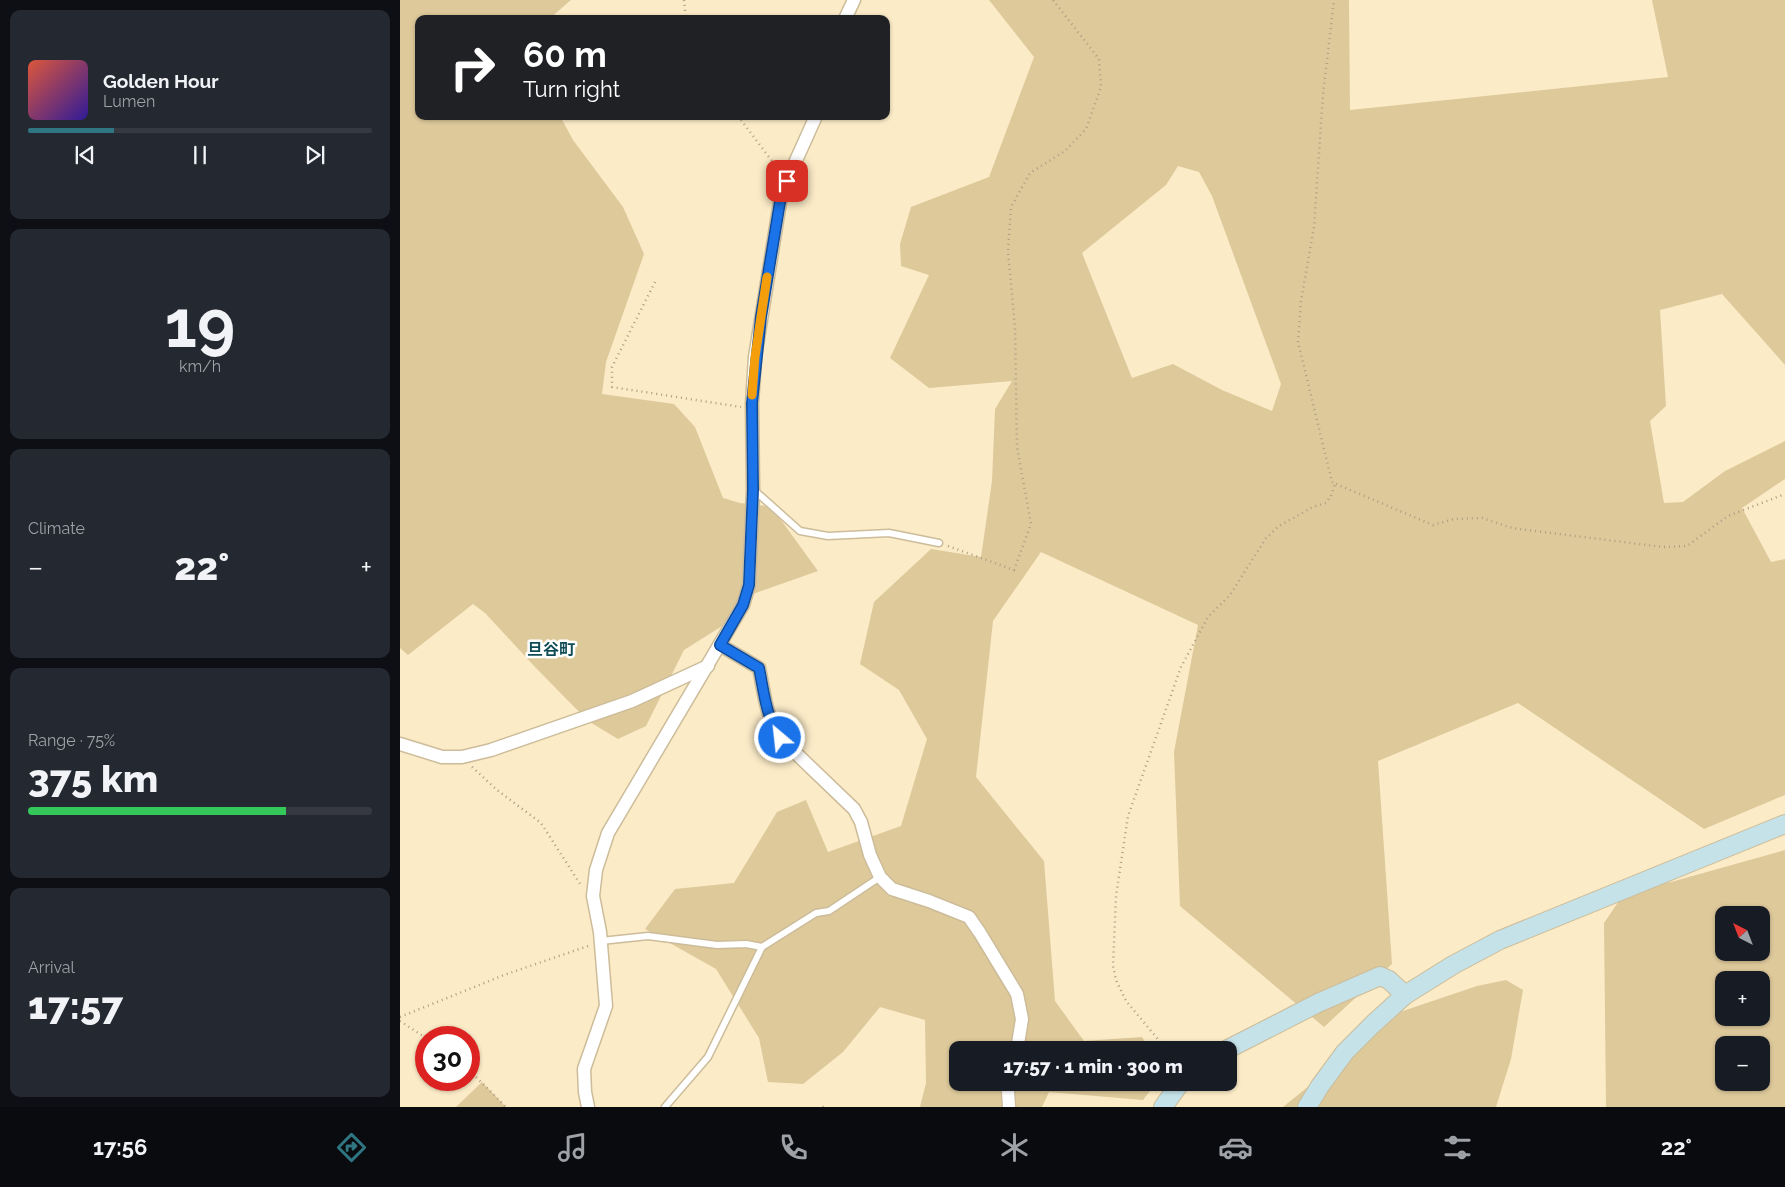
<!DOCTYPE html>
<html lang="en">
<head>
<meta charset="utf-8">
<style>
  body { margin:0; font-family:Raleway,"Noto Sans JP",sans-serif; background:#242831; color:#f1f3f6; height:100vh; display:flex; flex-direction:column; font-size:19px; white-space:nowrap }
  * { box-sizing:border-box; margin:0 }
  p { font-size:16px; color:#9ea1a6 }
  .icon { flex:none; width:28px; height:28px; fill:none; stroke:currentColor; stroke-width:2; stroke-linecap:round; stroke-linejoin:round }
  .map { position:relative; flex:1; overflow:hidden }
  .details { display:flex; flex-direction:column; gap:10px; padding:10px; background:#0d0f14; width:400px }
  .details>* { flex:none }
  .banner { position:absolute; left:15px; top:15px; width:475px; height:105px; border-radius:10px; box-shadow:0 1px 4px #0004; background:#202124; color:#fff; overflow:hidden }
  .needle { width:32px; rotate:318deg }
  .fabs { position:absolute; left:1315px; top:906px; display:grid; gap:10px }
  .fabs a { display:grid; place-items:center; width:55px; height:55px; border-radius:10px; background:#171b24; box-shadow:0 1px 4px #0004; font-size:25px }
  .speed { position:absolute; left:15px; top:1026px; display:flex; gap:10px; font-size:25px; font-weight:700; text-align:center }
  .speed>* { display:grid; place-content:center; width:65px; height:65px; border-radius:50%; background:#171b24; box-shadow:0 1px 4px #0004; line-height:1 }
  .speed .limit { border:8px solid #d22; background:#fff; color:#111 }
  .pin { position:absolute; display:grid; place-items:center; width:42px; height:42px; color:#fff; margin:-21px; border-radius:10px; box-shadow:0 2px 8px #0006 }
  .me { position:absolute; width:55px; margin:-28px; rotate:332deg; stroke-linejoin:round; filter:drop-shadow(0 0 4px #0008) }
  .turn { display:flex; align-items:center; gap:18px; height:105px; padding:0 25px; font-size:22px }
  .turn .icon { width:65px; height:65px; stroke-width:2.5 }
  .turn b { display:block; font-size:35px; line-height:42px }
  .big { font-size:38px; font-weight:800; line-height:1.1 }
  .details .tile { flex:1; display:flex; flex-direction:column; justify-content:center; gap:8px; min-width:0; padding:0 18px; border-radius:10px; background:#242831 }
  .details .dial { align-items:center; gap:0 }
  .dial b { font-size:65px; line-height:1 }
  .song { display:flex; align-items:center; gap:15px }
  .cover { width:60px; height:60px; border-radius:8px; background:linear-gradient(135deg,hsl(10 70% 55%),hsl(250 70% 35%)) }
  .played { height:5px; border-radius:2px; background:linear-gradient(90deg,#307682 25%,#363941 25%) }
  .keys { display:flex; justify-content:space-around; direction:ltr }
  .heat { display:flex; justify-content:space-between; align-items:center; font-size:28px; direction:ltr }
  .charge { height:8px; border-radius:4px; background:linear-gradient(90deg,#34c759 75%,#363941 0) }
  .trip { position:absolute; left:549px; top:1041px; width:288px; height:50px; border-radius:10px; background:#171b24; box-shadow:0 1px 4px #0004; font-weight:800; line-height:50px; text-align:center }
  .tab-bar { display:flex; height:80px; justify-content:space-around; align-items:center; background:#090b0e; color:#9ea1a6 }
  .tab-bar .icon { width:35px; height:35px }
  .tab-bar .selected { color:#307682 }
  .tab-bar b { font-size:22px; color:#f1f3f6 }
  main { display:flex; flex:1; min-height:0 }
  .map>svg:first-child { display:block }
  .green { fill:#dec99b; fill-rule:evenodd }
  .lines { fill:none; stroke-linecap:round; stroke-linejoin:round }
  .lane-casing { stroke:#ccbc9a; stroke-width:9 }
  .street-casing { stroke:#ccbc9a; stroke-width:15 }
  .secondary-casing { stroke:#ccbc9a; stroke-width:20 }
  .path { stroke:#ab9f83; stroke-width:2.5; stroke-dasharray:1 4; stroke-linecap:butt }
  .lane { stroke:#fff; stroke-width:6 }
  .street { stroke:#fff; stroke-width:12 }
  .secondary { stroke:#c4e2e7; stroke-width:18 }
  .route-casing { stroke:#114b97; stroke-width:12 }
  .route { stroke:#1a73e8; stroke-width:9 }
  .slow { stroke:#f59e0b; stroke-width:9 }
  .labels { text-anchor:middle; dominant-baseline:central; stroke-width:5; stroke-linejoin:round; paint-order:stroke }
  .neighbourhood-label { font-size:16px; font-weight:bold; fill:#0f4c55; stroke:#fff }
</style>
</head>
<body>
<main>
<section class="details">
<div class="tile">
<div class="song"><i class="cover"></i><div><b>Golden Hour</b><p>Lumen</p></div></div>
<div class="played"></div>
<div class="keys"><svg class="icon" aria-label="previous" viewBox="0 0 24 24"><path d="M18 5L8 12l10 7zM5 5v14"/></svg><svg class="icon" aria-label="pause" viewBox="0 0 24 24"><path d="M8 5v14M16 5v14"/></svg><svg class="icon" aria-label="next" viewBox="0 0 24 24"><path d="M6 5l10 7-10 7zM19 5v14"/></svg></div>
</div>
<div class="tile dial"><b>19</b><p>km/h</p></div>
<div class="tile"><p>Climate</p>
<div class="heat"><a>−</a><b class="big">22°</b><a>+</a></div>
</div>
<div class="tile"><p>Range · 75%</p><b class="big">375 km</b><div class="charge"></div></div>
<div class="tile"><p>Arrival</p><b class="big">17:57</b></div>
</section>
<div class="map">
<svg width="1385" height="1107" viewBox="0 0 1385 1107">
  <rect width="100%" height="100%" fill="#fbebc7"/>
  <g class="green">
    <polygon points="0,0 171,0 149,19 19,19 19,116 160,116 173,140 223,207 244,254 206,362 202,394 274,404 295,427 323,498 340,503 366,506 381,520 418,571 347,596 327,623 284,650 246,726 218,739 188,721 135,667 85,613 73,604 8,655 0,648"/>
    <path d="M589,0H949L950,110L1268,77L1252,0H1385V365L1322,294L1260,310L1266,406L1250,421L1264,503L1283,502L1325,471L1385,441V479L1342,508L1371,562L1385,559V795L1304,829L1118,703L978,761L992,964L924,1027L780,906L774,752L798,625L641,552L593,621L576,777L644,861L655,1001L684,1041L742,1037L750,1050H558V1082L756,1083L743,1100L649,1092L642,1107H520L526,1083L525,1020L480,1007L443,1052L403,1084L368,1082L359,1038L316,969L245,929L275,889L334,883L377,812L406,800L428,852L501,826L527,739L499,690L460,664L474,602L531,549L581,557L592,481L595,409L612,381L529,388L490,358L529,275L501,266L500,244L511,207L589,177L634,57ZM778,166L799,172L812,196L881,384L872,411L822,390L773,364L732,378L682,253L766,185Z"/>
    <path d="M1385,850V1107H1206L1204,923L1227,889L1271,882ZM1324,915H1361V952H1324ZM1324,980H1361V1018H1324ZM1324,1045H1361V1082H1324Z"/>
    <polygon points="1106,980 1123,990 1111,1059 1096,1107 883,1107 941,1060 982,1018 1077,986"/>
    <polygon points="82,1082 106,1107 56,1107"/>
  </g>
  <g class="lines">
    <defs>
      <g id="lane">
        <polyline points="354,490 400,531 428,536 489,533 539,543"/>
        <polyline points="201,941 248,936 317,945 346,944 362,947"/>
        <polyline points="265,1107 308,1057 362,947 416,913 429,911 480,877"/>
      </g>
      <g id="street">
        <polyline points="445,19 454,0"/>
        <path d="M320,645L359,668C364,692 366,717 380,738L454,809L461,822L470,855L480,877L492,889L529,901L569,917L580,933L617,994L622,1019L617,1050"/>
        <polyline points="0,744 42,757 62,757 91,750 232,701 308,666"/>
        <polyline points="188,1107 185,1092 184,1069 206,1006 200,932 193,896 196,870 208,833 343,605 349,585 353,489 352,403 355,357 380,202 385,185 416,116"/>
        <polyline points="609,1107 608,1091 610,1082"/>
      </g>
      <g id="secondary">
        <polyline points="826,1050 918,1003 980,976 989,980 1005,995"/>
        <polyline points="763,1107 781,1082"/>
        <polyline points="907,1107 920,1086 945,1052 973,1024 1005,995 1053,965 1100,940 1385,824"/>
      </g>
    </defs>
    <use href="#lane" class="lane-casing"/>
    <use href="#street" class="street-casing"/>
    <use href="#secondary" class="secondary-casing"/>
    <g class="path">
      <polyline points="284,0 286,19"/>
      <polyline points="338,116 378,169"/>
      <polyline points="255,282 212,367 212,387 341,407"/>
      <polyline points="936,484 1033,525 1054,519 1082,518 1112,528 1263,547 1287,546 1328,516 1385,494"/>
      <polyline points="548,546 614,570 631,524 617,447 615,328 608,251 611,207 630,173 665,151 686,129 701,87 699,59 653,0"/>
      <polyline points="72,767 97,790 141,823 182,887"/>
      <polyline points="0,1017 104,975 188,946"/>
      <polyline points="0,1021 26,1038"/>
      <polyline points="767,1050 726,1001 716,980 713,966 716,896 728,816 781,667 808,617 830,595 866,538 879,526 913,507 926,503 931,496 935,484 932,482 898,342 901,301 914,227 923,95 934,0"/>
      <polyline points="69,1070 106,1107"/>
      <polyline points="423,1107 426,1105"/>
    </g>
    <use href="#lane" class="lane"/>
    <use href="#street" class="street"/>
    <use href="#secondary" class="secondary"/>
  </g>
  <g class="lines">
    <defs>
      <path id="route" d="M380,738C366,717 364,692 359,668L320,645L343,605L349,585L353,489L352,403L361,317L380,202L387,181"/>
    </defs>
    <use href="#route" class="route-casing"/>
    <use href="#route" class="route"/>
    <polyline class="slow" points="352,395 355,357 367,277"/>
  </g>
  <g class="labels">
    <g class="neighbourhood-label">
      <text x="151" y="649">旦谷町</text>
    </g>
  </g>
</svg>
<div class="fabs">
<a><svg class="needle" viewBox="-14 -14 28 28"><path d="M0-13l5 13h-10z" fill="#e53935"/><path d="M0 13l5-13h-10z" fill="#9ea1a6"/></svg></a>
<a>+</a>
<a>−</a>
</div>
<div class="speed"><div class="limit">30</div></div>
<div class="pin" style="left:387px;top:181px;background:#d93025"><svg class="icon" aria-label="arrive" viewBox="0 0 24 24"><path d="M6 21V4h12l-3 4 3 4H6"/></svg></div>
<svg class="me" style="left:380px;top:738px" viewBox="-20 -20 40 40"><circle r="17" fill="#1a73e8" stroke="#fff" stroke-width="3"/><path d="M0-11L8 9 0 5-8 9z" fill="#fff"/></svg>
<div class="trip">17:57 · 1 min · 300 m</div>
<div class="banner">
<div class="turn"><svg class="icon" aria-label="right" viewBox="0 0 24 24"><path d="M7 20v-9h11M14 6l5 5-5 5"/></svg><div><b>60 m</b>Turn right</div></div>
</div>
</div>
</main>
<nav class="tab-bar">
<b>17:56</b>
<svg class="icon selected" aria-label="directions" viewBox="0 0 24 24"><path d="M12 3l9 9-9 9-9-9zM9 14v-3h6M13 9l2 2-2 2"/></svg>
<svg class="icon" aria-label="music" viewBox="0 0 24 24"><path d="M9 18V5l10-2v13"/><circle cx="6" cy="18" r="3"/><circle cx="16" cy="16" r="3"/></svg>
<svg class="icon" aria-label="phone" viewBox="0 0 24 24"><path d="M5 4h4l2 5-3 2q2 4 5 5l2-3 5 2v4C11 20 4 13 5 4z"/></svg>
<svg class="icon" aria-label="climate" viewBox="0 0 24 24"><path d="M12 3v18M4 7l16 10M4 17L20 7"/></svg>
<svg class="icon" aria-label="car" viewBox="0 0 24 24"><path d="M5 17H2v-5l4-1 3-4h7l3 4 3 1v5h-3M9 17h6M6 11h13"/><circle cx="7" cy="17" r="2"/><circle cx="17" cy="17" r="2"/></svg>
<svg class="icon" aria-label="filters" viewBox="0 0 24 24"><path d="M4 7h16M4 17h16"/><circle cx="9" cy="7" r="2"/><circle cx="15" cy="17" r="2"/></svg>
<b>22°</b>
</nav>
</body>
</html>
